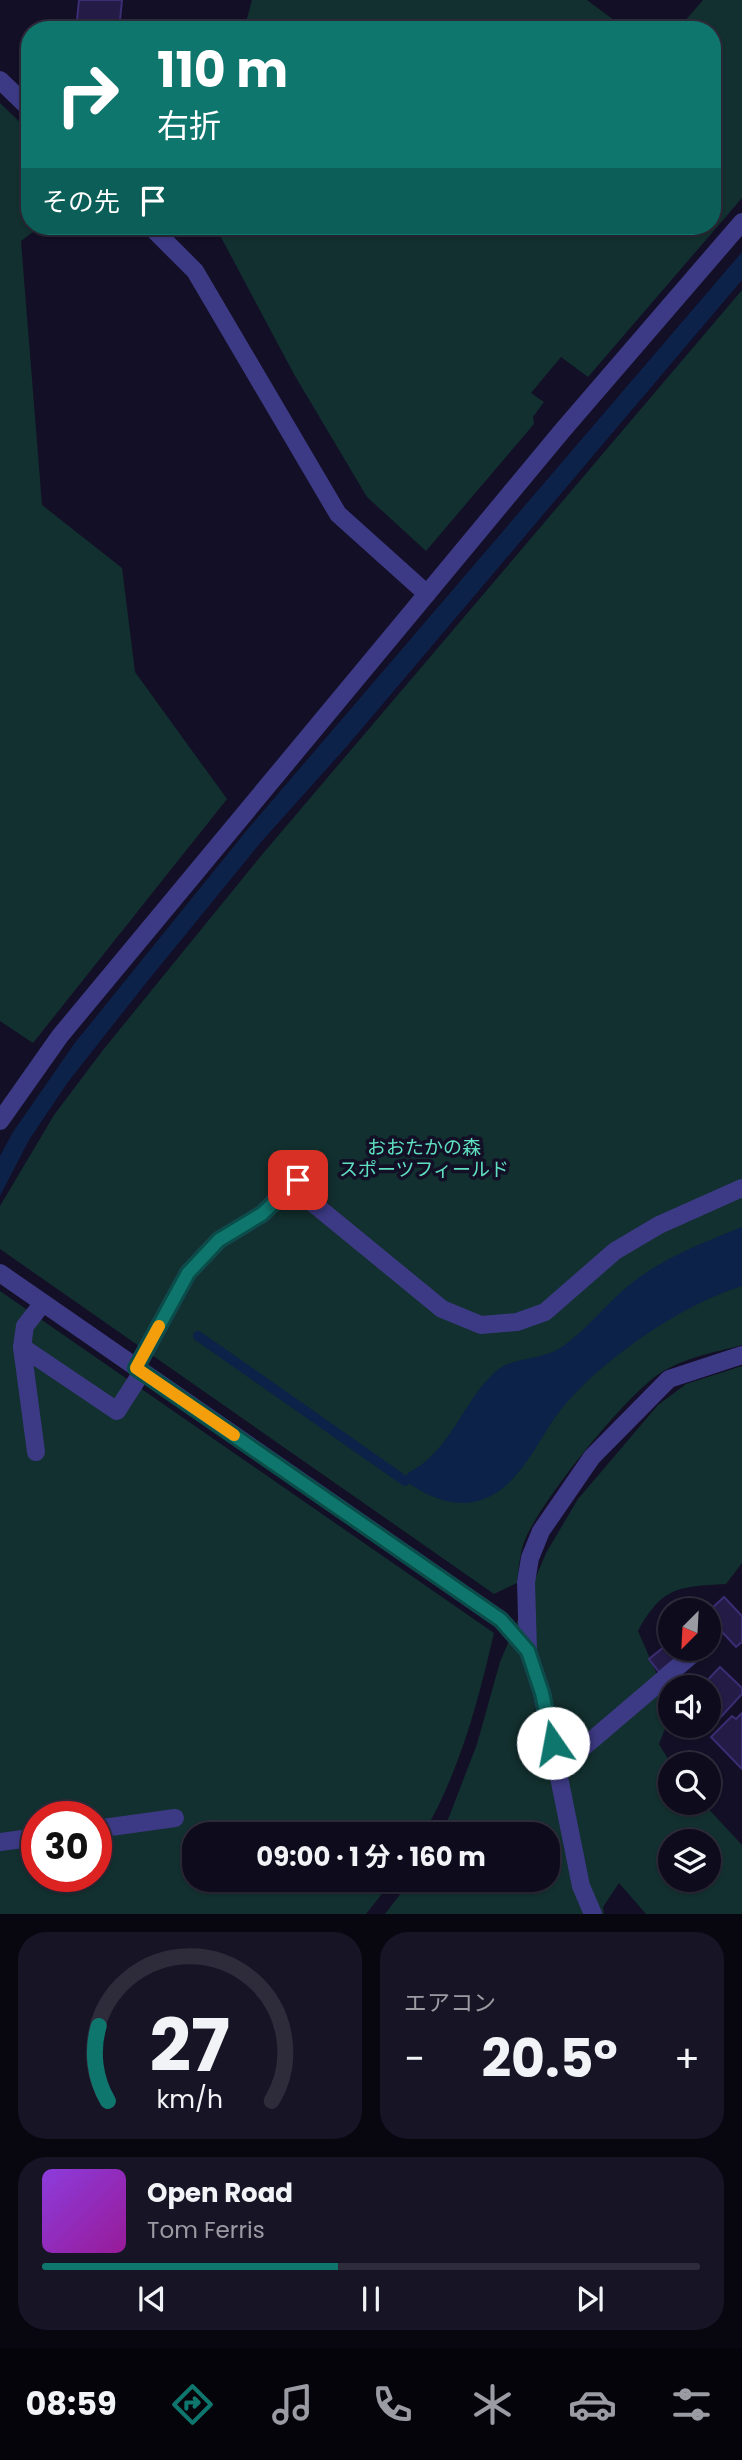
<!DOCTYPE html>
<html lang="ja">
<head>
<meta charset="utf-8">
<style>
  body { margin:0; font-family:Poppins,"Noto Sans JP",sans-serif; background:#171425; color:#f1f3f6; height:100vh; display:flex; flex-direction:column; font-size:26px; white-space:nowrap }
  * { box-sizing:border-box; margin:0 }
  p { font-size:23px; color:#9b9ba3 }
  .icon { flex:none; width:38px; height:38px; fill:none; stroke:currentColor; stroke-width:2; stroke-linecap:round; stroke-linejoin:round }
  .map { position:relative; height:1914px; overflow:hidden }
  .side { display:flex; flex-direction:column; gap:18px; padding:18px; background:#08060f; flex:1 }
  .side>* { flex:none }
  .guide { position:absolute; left:21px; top:21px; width:700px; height:214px; border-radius:28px; box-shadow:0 2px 5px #0004,0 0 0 2px #2e2b3b; background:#0f766e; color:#fff; overflow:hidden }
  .needle { width:46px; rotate:204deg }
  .controls { position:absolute; left:658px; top:1598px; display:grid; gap:14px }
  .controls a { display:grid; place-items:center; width:63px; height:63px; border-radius:50%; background:#0e0b1c; box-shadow:0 2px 5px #0004,0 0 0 2px #2e2b3b; font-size:35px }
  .speed { position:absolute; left:21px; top:1801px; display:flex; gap:14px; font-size:35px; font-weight:700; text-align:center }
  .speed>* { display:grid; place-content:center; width:91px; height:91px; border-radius:50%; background:#0e0b1c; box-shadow:0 2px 5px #0004,0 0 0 2px #2e2b3b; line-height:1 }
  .speed .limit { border:10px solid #d22; background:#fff; color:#111 }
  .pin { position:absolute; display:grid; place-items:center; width:60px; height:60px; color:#fff; margin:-30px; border-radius:14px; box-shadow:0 4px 10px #0006 }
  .me { position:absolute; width:77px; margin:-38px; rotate:348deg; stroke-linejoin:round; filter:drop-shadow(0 0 5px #0008) }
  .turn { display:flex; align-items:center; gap:24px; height:147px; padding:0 21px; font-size:32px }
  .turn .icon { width:91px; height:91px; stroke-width:2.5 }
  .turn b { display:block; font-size:49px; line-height:60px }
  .then { display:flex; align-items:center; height:66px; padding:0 21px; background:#0003; gap:14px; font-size:26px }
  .big { font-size:52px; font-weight:700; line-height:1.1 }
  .side .card { flex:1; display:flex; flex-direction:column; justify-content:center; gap:10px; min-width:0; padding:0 24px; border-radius:28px; background:#171425 }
  .side .dial { align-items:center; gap:0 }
  .dial svg { height:182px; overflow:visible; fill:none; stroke:#2e2b3b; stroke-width:7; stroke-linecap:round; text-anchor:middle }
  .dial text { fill:#f1f3f6; stroke:none }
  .song { display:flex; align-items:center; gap:21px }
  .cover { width:84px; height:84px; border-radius:10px; background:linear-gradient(135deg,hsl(270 70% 55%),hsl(300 70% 35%)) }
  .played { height:7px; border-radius:4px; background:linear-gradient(90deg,#0f766e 45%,#2e2b3b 45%) }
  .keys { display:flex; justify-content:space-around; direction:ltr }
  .heat { display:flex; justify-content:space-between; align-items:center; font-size:38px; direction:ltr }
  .side .tiles { flex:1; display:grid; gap:18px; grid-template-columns:1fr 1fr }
  .card:last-child { grid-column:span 2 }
  .trip { position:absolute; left:182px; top:1822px; width:378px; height:70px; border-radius:28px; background:#0e0b1c; box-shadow:0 2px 5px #0004,0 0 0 2px #2e2b3b; font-weight:700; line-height:70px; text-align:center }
  .tab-bar { display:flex; height:112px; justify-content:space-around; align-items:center; background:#06040b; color:#9b9ba3 }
  .tab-bar .icon { width:49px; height:49px }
  .tab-bar .selected { color:#0f766e }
  .tab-bar b { font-size:32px; color:#f1f3f6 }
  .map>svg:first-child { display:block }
  .green { fill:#12302f; fill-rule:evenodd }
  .water { fill:#0c2248 }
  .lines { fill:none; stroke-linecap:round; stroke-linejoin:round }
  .stream { stroke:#0c2248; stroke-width:10 }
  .building { fill:#241b47; stroke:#3b2d73; stroke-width:2 }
  .minor { stroke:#3d3a85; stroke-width:18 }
  .route-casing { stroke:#0a4d48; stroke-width:18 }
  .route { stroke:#0f766e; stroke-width:12 }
  .slow { stroke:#f59e0b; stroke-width:12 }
  .labels { text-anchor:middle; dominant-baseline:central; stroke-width:7; stroke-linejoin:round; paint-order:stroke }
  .park-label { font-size:19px; fill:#5fe0c0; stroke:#130f26 }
</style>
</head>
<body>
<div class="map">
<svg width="742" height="1914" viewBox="0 0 742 1914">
  <rect width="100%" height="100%" fill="#130f26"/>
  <g class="green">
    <polygon points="252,0 587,0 627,30 244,30"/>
    <polygon points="703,0 742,0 742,198 588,377 561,357 531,393 544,402 533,417 534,424 426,551 367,497 295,376 215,226 712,226 712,30 677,30"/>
    <polygon points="0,103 30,132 30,226 41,226 21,241 42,505 122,568 135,672 227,799 33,1043 0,1021"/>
    <path d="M742,290V1345C713,1353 681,1358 656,1376C619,1404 548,1493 527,1535C520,1549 519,1567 517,1583L494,1594L0,1249V1206L54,1115L103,1050L260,857Z"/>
    <path d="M0,1291L494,1633C478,1702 459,1774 423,1834H194V1880H393L366,1914H0ZM37,1816H96V1876H37Z"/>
    <path d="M742,1366V1563L726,1584C678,1587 663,1586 638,1631L670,1704V1716L659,1744L671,1764L670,1802L703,1803L742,1845V1914H646L619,1883L603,1907L604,1914H385L411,1880H548V1834H439L449,1817L477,1744L500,1662L546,1553L578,1499L658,1405L686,1384ZM670,1841H709V1880H670Z"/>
  </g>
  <g class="water">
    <polygon points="742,252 742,280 348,745 262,841 146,983 68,1082 29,1140 0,1196 0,1156 13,1132 74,1044 247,830"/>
    <path d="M742,1227V1286C681,1305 604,1358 563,1407C539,1436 522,1485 484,1499C456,1510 429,1497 405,1481L408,1473C451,1451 461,1404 494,1373C511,1356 542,1361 562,1347C589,1328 608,1301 633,1282C665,1257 705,1242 742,1227Z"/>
  </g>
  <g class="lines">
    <polyline class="stream" points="198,1336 405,1481"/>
  </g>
  <g class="building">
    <polygon points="79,0 122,0 119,30 76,30"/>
    <polygon points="724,1597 742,1616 742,1642 736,1647 709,1618 709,1611"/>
    <polygon points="670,1642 670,1648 678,1648 682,1653 659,1672 649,1659"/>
    <polygon points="720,1667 742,1688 742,1694 709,1730 704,1726 709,1726 709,1687 701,1687"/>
    <polygon points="742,1713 742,1769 711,1737 732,1716 736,1719"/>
  </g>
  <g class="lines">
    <g class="minor">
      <polyline points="0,80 30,109"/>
      <polyline points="150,226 195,271 338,514 427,594"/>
      <polyline points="0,1121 60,1036 562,431 742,222"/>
      <polyline points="292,1186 442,1309 481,1325 517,1322 545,1312 615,1251 659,1225 742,1188"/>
      <polyline points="0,1273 501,1620 528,1651 542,1693 581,1886 593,1914"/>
      <polyline points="22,1347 25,1326 43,1303"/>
      <polyline points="136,1368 188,1273 219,1240 262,1214 297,1180"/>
      <polyline points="36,1452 22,1347 117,1411 142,1372"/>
      <polyline points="528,1651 526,1582 530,1558 541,1531 592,1457 669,1379 742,1355"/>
      <polyline points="558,1769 694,1653"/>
      <polyline points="96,1829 175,1818"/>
      <polyline points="0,1842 37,1837"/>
    </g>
  </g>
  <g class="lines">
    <defs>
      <polyline id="route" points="298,1180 262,1214 219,1240 188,1273 136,1368 501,1620 528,1651 542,1693 553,1743"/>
    </defs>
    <use href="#route" class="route-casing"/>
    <use href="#route" class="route"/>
    <polyline class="slow" points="159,1326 136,1368 234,1435"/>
  </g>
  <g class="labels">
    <g class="park-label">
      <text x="424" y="1147">おおたかの森<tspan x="424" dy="22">スポーツフィールド</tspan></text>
    </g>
  </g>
</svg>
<div class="controls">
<a><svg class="needle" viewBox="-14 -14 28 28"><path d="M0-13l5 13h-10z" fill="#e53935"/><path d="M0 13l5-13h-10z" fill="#9b9ba3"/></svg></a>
<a><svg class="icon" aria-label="sound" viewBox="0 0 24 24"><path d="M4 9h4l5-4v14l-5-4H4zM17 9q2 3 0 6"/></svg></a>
<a><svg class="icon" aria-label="search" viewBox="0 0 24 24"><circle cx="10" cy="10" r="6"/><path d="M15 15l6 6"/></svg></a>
<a><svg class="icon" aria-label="layers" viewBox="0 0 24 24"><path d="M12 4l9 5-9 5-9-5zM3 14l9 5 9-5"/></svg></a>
</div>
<div class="speed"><div class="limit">30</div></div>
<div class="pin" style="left:298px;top:1180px;background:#d93025"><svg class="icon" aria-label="arrive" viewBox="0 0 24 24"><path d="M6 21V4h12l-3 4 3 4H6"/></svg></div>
<svg class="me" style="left:553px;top:1743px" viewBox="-20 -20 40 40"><circle r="19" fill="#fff"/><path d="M0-13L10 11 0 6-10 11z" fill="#0f766e"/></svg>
<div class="trip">09:00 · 1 分 · 160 m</div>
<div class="guide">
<div class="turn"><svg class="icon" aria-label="right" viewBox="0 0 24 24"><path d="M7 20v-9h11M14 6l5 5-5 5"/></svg><div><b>110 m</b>右折</div></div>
<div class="then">その先<svg class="icon" aria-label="arrive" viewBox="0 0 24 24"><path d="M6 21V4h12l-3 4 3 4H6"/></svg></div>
</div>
</div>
<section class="side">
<div class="tiles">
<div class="card dial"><svg viewBox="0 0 100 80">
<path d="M14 69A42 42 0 1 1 86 69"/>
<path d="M14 69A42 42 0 0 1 10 36" stroke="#0f766e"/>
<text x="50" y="56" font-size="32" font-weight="700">27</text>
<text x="50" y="72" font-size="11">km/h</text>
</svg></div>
<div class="card"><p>エアコン</p>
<div class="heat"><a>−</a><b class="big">20.5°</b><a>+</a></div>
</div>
<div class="card">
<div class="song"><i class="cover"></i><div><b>Open Road</b><p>Tom Ferris</p></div></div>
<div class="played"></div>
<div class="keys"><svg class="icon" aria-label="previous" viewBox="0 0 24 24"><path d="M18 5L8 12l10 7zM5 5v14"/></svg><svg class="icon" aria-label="pause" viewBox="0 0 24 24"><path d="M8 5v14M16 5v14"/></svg><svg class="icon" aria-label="next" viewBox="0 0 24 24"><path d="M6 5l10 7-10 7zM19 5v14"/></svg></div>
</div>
</div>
</section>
<nav class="tab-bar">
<b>08:59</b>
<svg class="icon selected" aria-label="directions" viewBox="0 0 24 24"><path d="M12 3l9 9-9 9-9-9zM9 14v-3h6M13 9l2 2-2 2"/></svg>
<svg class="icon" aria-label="music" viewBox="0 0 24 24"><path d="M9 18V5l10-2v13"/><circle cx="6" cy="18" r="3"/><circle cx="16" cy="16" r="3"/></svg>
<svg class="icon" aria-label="phone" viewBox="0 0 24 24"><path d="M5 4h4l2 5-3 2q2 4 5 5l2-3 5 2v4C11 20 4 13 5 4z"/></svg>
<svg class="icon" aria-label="climate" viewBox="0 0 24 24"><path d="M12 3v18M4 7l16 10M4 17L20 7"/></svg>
<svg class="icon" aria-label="car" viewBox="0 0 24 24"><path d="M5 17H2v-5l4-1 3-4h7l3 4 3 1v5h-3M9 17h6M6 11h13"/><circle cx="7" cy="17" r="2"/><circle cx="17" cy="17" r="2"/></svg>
<svg class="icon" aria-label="filters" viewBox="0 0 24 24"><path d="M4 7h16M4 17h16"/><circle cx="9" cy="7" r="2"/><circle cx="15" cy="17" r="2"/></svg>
</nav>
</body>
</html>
